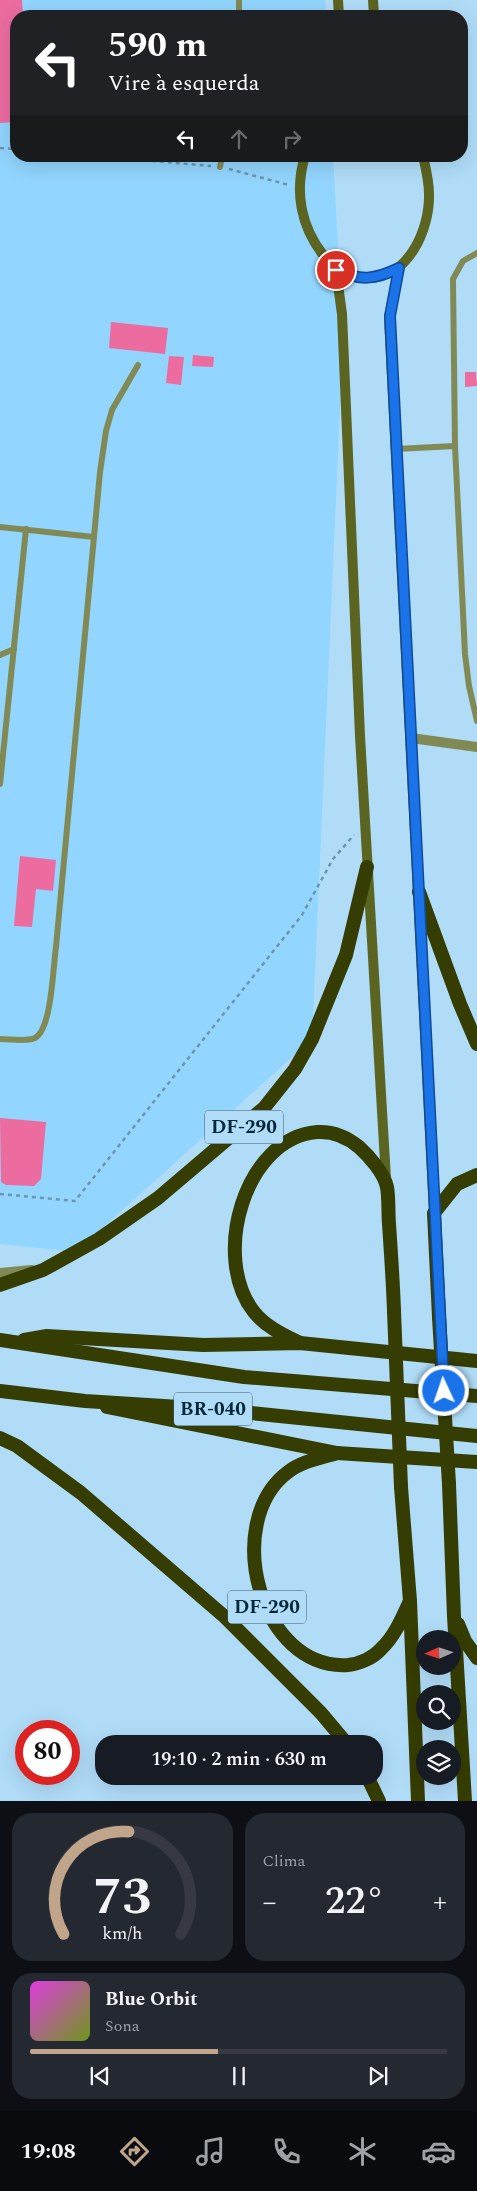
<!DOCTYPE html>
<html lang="pt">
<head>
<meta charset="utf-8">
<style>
  body { margin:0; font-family:Spectral,serif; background:#242831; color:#f1f3f6; height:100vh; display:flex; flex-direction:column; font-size:19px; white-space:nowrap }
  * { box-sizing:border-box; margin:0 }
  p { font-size:16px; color:#9ea1a6 }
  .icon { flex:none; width:28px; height:28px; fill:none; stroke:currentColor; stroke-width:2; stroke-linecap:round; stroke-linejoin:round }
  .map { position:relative; height:1801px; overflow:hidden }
  .side { display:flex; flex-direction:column; gap:12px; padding:12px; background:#0d0f14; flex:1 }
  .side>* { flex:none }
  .banner { position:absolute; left:10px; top:10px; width:458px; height:152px; border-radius:20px; box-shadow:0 5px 20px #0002; background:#202124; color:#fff; overflow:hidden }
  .needle { width:32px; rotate:267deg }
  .tools { position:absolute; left:416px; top:1630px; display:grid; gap:10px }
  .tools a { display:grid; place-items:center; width:45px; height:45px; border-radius:50%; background:#171b24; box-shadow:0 5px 20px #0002; font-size:25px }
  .speed { position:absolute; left:15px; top:1720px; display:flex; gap:10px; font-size:25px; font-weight:700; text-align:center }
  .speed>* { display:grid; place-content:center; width:65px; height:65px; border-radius:50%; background:#171b24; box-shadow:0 5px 20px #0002; line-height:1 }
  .speed .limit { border:8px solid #d22; background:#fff; color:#111 }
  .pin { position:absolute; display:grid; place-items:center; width:42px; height:42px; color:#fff; margin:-21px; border:2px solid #fff; border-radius:50%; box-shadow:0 1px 5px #0007 }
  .me { position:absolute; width:55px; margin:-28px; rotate:357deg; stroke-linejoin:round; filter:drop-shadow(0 0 4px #0008) }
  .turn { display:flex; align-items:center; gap:18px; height:105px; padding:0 15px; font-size:22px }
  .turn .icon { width:65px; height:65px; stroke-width:2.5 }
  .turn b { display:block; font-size:35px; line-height:42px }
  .lanes { display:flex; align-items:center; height:48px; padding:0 15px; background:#0003; justify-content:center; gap:25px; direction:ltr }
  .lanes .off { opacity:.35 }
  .big { font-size:38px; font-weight:600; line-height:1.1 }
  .side .tile { flex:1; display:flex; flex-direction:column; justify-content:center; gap:8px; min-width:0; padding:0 18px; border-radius:20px; background:#242831 }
  .side .dial { align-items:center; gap:0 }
  .dial svg { height:130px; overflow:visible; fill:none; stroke:#363941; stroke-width:7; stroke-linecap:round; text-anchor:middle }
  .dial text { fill:#f1f3f6; stroke:none }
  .song { display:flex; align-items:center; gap:15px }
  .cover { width:60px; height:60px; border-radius:8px; background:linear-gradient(135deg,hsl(300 70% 55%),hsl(80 70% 35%)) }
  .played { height:5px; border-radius:2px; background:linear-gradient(90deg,#c0a58b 45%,#363941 45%) }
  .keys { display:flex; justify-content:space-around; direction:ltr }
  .heat { display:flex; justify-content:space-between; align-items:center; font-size:28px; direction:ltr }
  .side .tiles { flex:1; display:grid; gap:12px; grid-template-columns:1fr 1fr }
  .tile:last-child { grid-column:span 2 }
  .trip { position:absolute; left:95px; top:1735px; width:288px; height:50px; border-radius:20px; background:#171b24; box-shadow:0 5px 20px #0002; font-weight:600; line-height:50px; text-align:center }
  .tab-bar { display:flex; height:80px; justify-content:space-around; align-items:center; background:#090b0e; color:#9ea1a6 }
  .tab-bar .icon { width:35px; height:35px }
  .tab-bar .active { color:#c0a58b }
  .tab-bar b { font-size:22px; color:#f1f3f6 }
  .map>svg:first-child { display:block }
  .built { fill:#92d5fe }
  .building { fill:#ec6ca0 }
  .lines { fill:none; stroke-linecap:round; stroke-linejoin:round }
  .path { stroke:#6d95ad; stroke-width:2.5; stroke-dasharray:4 4; stroke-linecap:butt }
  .service { stroke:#818a55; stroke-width:6 }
  .tertiary { stroke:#818a55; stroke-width:10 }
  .secondary { stroke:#5b6421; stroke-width:10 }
  .trunk { stroke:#363d02; stroke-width:14 }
  .trunk-bridge { stroke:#363d02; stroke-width:14 }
  .route-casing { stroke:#114b97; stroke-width:12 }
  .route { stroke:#1a73e8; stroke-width:9 }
  .labels { text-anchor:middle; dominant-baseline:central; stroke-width:4; stroke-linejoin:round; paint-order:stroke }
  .shield { fill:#b0dcf8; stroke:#385d72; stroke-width:1 }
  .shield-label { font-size:19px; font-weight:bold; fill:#052739 }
</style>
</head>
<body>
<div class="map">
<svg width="477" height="1801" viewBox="0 0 477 1801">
  <rect width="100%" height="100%" fill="#b0dcf8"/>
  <polygon class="built" points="0,0 325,0 326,16 16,16 16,156 333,156 343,340 312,1039 76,1252 0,1244"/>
  <g class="building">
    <polygon points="0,0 22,0 23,16 16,16 16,122 0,123"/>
    <polygon points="111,322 168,328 165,354 109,348"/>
    <polygon points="193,355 214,357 213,367 192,366"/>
    <polygon points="169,356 184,357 181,385 166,383"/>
    <polygon points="465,372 476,372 477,386 465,387"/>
    <polygon points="20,856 56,860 53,891 36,889 32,927 14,926"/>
    <polygon points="0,1118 46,1122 41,1179 34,1186 6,1185 1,1182"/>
  </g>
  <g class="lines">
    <g class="path">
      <polyline points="0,148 16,149"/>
      <polyline points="96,156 211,166"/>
      <polyline points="229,169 289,185"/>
      <polyline points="0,1194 75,1201 302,915 333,859 354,835"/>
    </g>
    <g class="service">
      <polyline points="239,16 239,0"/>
      <polyline points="220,167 222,156"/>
      <polyline points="477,253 463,261 453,279 455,446 465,654 469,686 477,721"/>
      <polyline points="396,449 455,446"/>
      <polyline points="0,527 94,537"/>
      <polyline points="0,655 14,649"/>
      <polyline points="0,784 26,529"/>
      <path d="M0,1039C10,1039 26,1042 35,1038C52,1029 53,966 56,947L100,472L106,431L112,410L138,365"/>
    </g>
    <g class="tertiary">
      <polyline points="411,738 477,747"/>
      <polyline points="0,1273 32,1270"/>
    </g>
    <g class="secondary">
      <polyline points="338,0 339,16"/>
      <polyline points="373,0 374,16"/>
      <path d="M305,156C294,192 301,227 324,256C336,270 347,278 366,278C408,280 430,229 429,194C429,181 426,169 423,156"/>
      <polyline points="399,268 389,317 434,1213"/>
      <polyline points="336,270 342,314 360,736 386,1179"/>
    </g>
    <g class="trunk">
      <polyline points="419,892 460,1004 477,1044"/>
      <polyline points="0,1285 43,1270 99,1239 158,1198 264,1108 295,1069 312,1039 346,955 367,867"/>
      <polyline points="439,1317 434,1213 457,1184 477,1175"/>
      <polyline points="0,1340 244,1377 477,1396"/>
      <polyline points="24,1340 47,1336 203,1345 300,1343 477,1361"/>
      <path d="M300,1343C284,1335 266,1327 254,1312C211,1258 244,1138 317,1132C333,1131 347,1137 359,1147C369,1156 384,1173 387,1187C389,1198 388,1212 389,1224C391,1253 393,1282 394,1311"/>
      <polyline points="0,1391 85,1401 211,1409 477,1436"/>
      <polyline points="107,1407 337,1453 477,1462"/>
      <polyline points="0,1438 17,1446 81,1493 225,1617 321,1713 347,1744"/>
      <path d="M337,1453C321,1458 302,1461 288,1472C221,1522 260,1671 348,1665C359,1664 373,1658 381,1649C395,1636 402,1618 410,1601"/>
      <polyline points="449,1484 454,1616 465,1801"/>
      <polyline points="401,1487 410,1601 418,1801"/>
      <polyline points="458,1624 465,1641 477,1658"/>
      <polyline points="367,1776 379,1801"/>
    </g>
    <g class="trunk-bridge">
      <polyline points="394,1311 401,1487"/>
      <polyline points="439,1317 449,1484"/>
    </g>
  </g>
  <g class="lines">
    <defs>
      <path id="route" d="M336,270C361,281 374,280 399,268L390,316L444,1391"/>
    </defs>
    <use href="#route" class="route-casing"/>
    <use href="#route" class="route"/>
  </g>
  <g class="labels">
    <g class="shield">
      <rect x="205" y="1110.5" width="78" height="33" rx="4"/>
      <rect x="174" y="1392.5" width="78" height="33" rx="4"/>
      <rect x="228" y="1590.5" width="78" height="33" rx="4"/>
    </g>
    <g class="shield-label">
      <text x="244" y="1127">DF-290</text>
      <text x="213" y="1409">BR-040</text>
      <text x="267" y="1607">DF-290</text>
    </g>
  </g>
</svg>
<div class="tools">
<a><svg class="needle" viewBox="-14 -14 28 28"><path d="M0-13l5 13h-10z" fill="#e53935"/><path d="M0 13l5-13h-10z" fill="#9ea1a6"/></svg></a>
<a><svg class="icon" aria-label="search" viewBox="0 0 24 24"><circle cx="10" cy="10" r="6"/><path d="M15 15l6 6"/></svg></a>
<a><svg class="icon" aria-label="layers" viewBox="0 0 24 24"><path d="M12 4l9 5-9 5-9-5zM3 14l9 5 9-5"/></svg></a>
</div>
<div class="speed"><div class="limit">80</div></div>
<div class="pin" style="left:336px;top:270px;background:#d93025"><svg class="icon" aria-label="arrive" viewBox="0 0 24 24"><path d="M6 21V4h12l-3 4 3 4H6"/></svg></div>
<svg class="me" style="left:444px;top:1391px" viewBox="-20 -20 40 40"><circle r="17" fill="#1a73e8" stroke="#fff" stroke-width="3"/><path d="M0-11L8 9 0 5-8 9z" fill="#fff"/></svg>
<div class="trip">19:10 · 2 min · 630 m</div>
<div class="banner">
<div class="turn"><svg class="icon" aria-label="left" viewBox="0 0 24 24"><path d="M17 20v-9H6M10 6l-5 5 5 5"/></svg><div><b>590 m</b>Vire à esquerda</div></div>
<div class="lanes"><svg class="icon" aria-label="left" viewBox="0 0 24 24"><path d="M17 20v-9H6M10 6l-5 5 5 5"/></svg><svg class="icon off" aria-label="ahead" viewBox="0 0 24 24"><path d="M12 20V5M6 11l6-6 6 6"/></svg><svg class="icon off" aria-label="right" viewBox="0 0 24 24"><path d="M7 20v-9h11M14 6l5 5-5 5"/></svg></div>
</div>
</div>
<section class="side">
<div class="tiles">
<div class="tile dial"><svg viewBox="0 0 100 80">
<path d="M14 69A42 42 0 1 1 86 69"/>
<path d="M14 69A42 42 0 0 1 54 6" stroke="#c0a58b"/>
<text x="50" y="56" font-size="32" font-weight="700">73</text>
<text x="50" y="72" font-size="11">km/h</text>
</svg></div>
<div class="tile"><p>Clima</p>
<div class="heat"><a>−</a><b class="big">22°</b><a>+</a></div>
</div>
<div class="tile">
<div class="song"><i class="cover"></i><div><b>Blue Orbit</b><p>Sona</p></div></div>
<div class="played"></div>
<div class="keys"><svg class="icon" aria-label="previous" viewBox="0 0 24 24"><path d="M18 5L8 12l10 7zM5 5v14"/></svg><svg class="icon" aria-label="pause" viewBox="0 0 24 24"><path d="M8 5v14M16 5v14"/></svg><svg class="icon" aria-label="next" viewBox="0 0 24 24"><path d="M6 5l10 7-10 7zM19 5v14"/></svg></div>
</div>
</div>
</section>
<nav class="tab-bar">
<b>19:08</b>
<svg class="icon active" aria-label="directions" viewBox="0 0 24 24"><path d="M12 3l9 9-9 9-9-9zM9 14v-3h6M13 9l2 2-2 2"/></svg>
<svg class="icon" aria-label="music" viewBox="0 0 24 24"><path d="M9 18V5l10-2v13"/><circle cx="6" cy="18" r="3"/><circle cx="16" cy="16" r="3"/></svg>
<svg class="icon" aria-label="phone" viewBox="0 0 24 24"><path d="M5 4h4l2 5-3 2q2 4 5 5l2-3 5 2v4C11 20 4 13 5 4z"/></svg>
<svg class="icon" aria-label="climate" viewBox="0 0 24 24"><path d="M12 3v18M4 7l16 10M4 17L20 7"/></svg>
<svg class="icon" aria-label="car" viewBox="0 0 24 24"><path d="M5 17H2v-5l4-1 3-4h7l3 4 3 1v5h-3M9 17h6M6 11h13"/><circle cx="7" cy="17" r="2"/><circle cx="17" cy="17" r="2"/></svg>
</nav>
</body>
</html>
